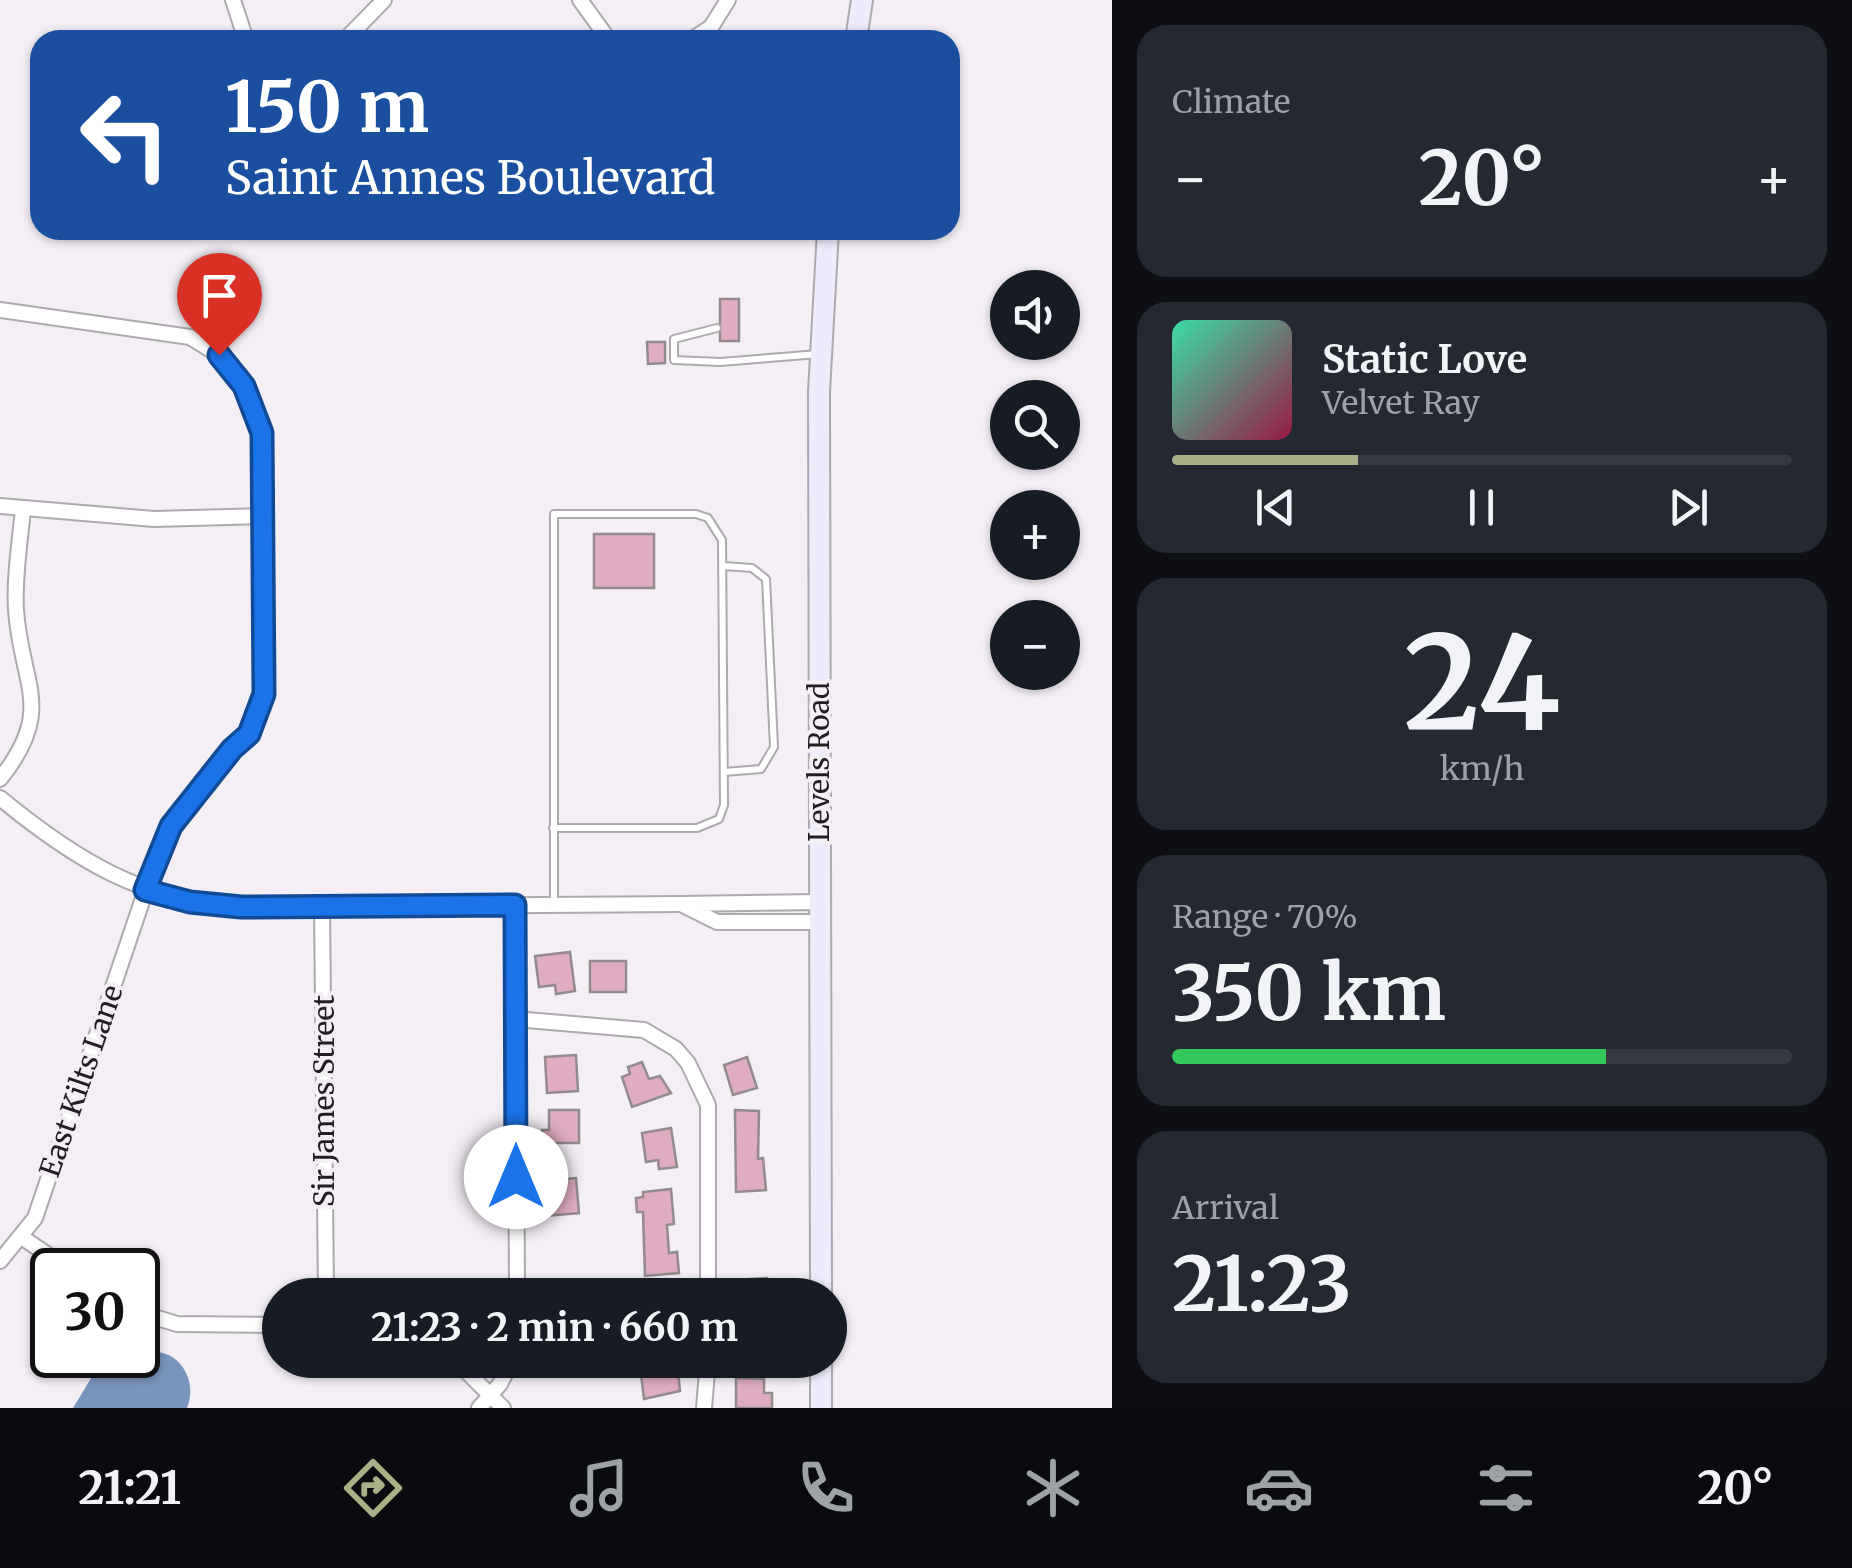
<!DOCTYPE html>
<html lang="en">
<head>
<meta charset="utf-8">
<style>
  body { margin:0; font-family:Merriweather,serif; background:#242831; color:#f1f3f6; height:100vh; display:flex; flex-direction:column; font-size:38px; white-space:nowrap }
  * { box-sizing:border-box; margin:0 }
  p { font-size:32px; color:#9ea1a6 }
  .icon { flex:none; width:55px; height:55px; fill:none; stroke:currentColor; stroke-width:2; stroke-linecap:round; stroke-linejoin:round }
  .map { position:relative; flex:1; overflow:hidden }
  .side { display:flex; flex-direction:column; gap:25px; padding:25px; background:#0d0f14; width:740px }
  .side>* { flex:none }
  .banner { position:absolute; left:30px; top:30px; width:930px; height:210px; border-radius:30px; box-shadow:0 2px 8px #0004; background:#1a4fa0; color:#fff; overflow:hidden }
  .buttons { position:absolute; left:990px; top:270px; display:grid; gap:20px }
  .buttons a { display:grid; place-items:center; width:90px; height:90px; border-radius:50%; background:#171b24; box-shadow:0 2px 8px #0004; font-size:50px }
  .speed { position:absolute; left:30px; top:1248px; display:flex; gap:20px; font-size:50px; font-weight:700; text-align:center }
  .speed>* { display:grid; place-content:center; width:130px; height:130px; border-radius:50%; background:#171b24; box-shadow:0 2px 8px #0004; line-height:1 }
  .speed .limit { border:5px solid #111; border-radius:15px; background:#fff; color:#111 }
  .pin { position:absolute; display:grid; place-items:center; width:85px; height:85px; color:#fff; margin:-102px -42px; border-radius:50% 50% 50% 0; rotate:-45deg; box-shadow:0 0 10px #0007 }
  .pin .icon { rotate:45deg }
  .me { position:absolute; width:110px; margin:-55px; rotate:0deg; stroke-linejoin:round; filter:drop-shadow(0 0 8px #0008) }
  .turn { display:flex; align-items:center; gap:35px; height:210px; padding:0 30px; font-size:45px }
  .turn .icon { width:130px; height:130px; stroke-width:2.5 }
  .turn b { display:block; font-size:70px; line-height:85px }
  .big { font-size:75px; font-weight:700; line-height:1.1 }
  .side .card { flex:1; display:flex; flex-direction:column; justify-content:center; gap:15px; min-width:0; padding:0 35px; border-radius:30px; background:#242831 }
  .side .dial { align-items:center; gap:0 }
  .dial b { font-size:130px; line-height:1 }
  .song { display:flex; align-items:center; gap:30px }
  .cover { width:120px; height:120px; border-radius:15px; background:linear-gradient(135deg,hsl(160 70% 55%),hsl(340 70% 35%)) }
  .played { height:10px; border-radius:5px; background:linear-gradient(90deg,#a9b087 30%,#363941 30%) }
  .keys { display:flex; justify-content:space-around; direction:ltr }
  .heat { display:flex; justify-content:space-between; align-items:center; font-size:55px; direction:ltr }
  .charge { height:15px; border-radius:8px; background:linear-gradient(90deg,#34c759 70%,#363941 0) }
  .trip { position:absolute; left:262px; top:1278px; width:585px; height:100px; border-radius:50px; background:#171b24; box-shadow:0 2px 8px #0004; font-weight:700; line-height:100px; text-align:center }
  .menu { display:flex; height:160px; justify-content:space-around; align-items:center; background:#090b0e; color:#9ea1a6 }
  .menu .icon { width:70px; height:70px }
  .menu .selected { color:#a9b087 }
  .menu b { font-size:45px; color:#f1f3f6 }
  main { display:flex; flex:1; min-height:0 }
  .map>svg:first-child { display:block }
  .water { fill:#7a95bc }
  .building { fill:#dfacc1; stroke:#938b8e; stroke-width:2.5 }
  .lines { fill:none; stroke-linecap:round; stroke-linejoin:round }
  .lane-casing { stroke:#ada9ae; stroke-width:10 }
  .street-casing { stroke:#ada9ae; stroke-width:18 }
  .secondary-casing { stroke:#ada9ae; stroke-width:24 }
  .lane { stroke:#fff; stroke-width:6 }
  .street { stroke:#fff; stroke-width:14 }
  .secondary { stroke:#eeecfa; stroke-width:20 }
  .route-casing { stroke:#114b97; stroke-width:25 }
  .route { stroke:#1a73e8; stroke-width:18 }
  .labels { text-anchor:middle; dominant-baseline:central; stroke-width:8; stroke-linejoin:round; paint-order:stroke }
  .street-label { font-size:28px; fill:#201e21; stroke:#f4eff5 }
</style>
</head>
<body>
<main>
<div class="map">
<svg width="1112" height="1408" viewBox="0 0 1112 1408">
  <rect width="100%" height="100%" fill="#f4eff5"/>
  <path class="water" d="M138,1349L147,1353C178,1346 199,1381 187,1408H73L105,1355H138Z"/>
  <g class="building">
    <rect x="720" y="299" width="19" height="42"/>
    <polygon points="647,342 665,342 665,363 648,364"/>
    <rect x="594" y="534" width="60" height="54"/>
    <polygon points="570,952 575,991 556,994 555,985 539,987 535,956"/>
    <rect x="590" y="961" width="36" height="31"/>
    <polygon points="576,1055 578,1091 547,1093 545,1057"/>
    <polygon points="747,1057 757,1088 733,1095 724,1065"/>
    <polygon points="642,1062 649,1079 660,1076 671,1093 632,1107 622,1077 630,1074 628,1067"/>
    <polygon points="549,1110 579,1110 579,1143 542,1143 542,1130 549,1130"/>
    <polygon points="735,1110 759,1111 758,1159 763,1158 766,1190 736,1192"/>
    <polygon points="671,1128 677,1167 659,1169 658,1160 646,1162 642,1133"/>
    <polygon points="576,1178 579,1213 546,1216 543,1181"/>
    <polygon points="671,1189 674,1224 667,1225 669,1253 677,1252 679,1273 645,1276 643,1212 637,1212 636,1198 643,1197 643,1192"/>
    <polygon points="767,1278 768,1295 735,1295 734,1280"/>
    <polygon points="677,1362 680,1391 644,1399 640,1366"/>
    <polygon points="736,1378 764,1379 764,1393 772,1393 772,1408 736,1408"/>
  </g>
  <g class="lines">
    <defs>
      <g id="lane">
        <polyline points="717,328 674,339 674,360 720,362 819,354"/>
        <polyline points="723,566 752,568 766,579 774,747 761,769 724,772"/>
        <polyline points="553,828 697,828 719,819 724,805 722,540 708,518 696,514 554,514 554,904"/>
      </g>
      <g id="street">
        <polyline points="233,0 246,40"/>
        <polyline points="580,0 609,40"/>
        <polyline points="345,40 384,0"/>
        <polyline points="691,40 711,27 728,0"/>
        <polyline points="0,310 190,337 219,355 244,386 262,433 263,695 249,735 232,749 162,842 35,1218 0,1261"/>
        <polyline points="0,506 154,519 262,516"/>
        <path d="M0,779C56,709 21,685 16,610C14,577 20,542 23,509"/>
        <path d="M0,798C74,859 143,902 241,907L681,904"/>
        <polyline points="820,902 681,904 717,922 820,922"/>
        <polyline points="515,905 517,1295"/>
        <polyline points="322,906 326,1295"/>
        <polyline points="515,1019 644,1030 676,1049 688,1063 708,1105 708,1295"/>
        <polyline points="23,1238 70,1270"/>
        <polyline points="138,1312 177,1324 280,1325"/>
        <polyline points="455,1360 503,1408"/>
        <polyline points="479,1408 500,1384 512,1360"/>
        <polyline points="704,1408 708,1360"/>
      </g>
      <g id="secondary">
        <polyline points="856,40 862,0"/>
        <polyline points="821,1295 819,392 828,230"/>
        <polyline points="821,1360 821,1408"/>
      </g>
    </defs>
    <use href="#lane" class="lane-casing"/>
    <use href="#street" class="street-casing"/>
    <use href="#secondary" class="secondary-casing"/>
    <use href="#lane" class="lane"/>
    <use href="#street" class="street"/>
    <use href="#secondary" class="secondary"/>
  </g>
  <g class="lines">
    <defs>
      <polyline id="route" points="219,355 244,386 262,433 264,694 249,734 232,749 171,826 145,890 190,902 241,907 515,905 516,1177"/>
    </defs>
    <use href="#route" class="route-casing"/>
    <use href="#route" class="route"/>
  </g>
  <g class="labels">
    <g class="street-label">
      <text transform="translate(819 762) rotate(-90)">Levels Road</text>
      <text transform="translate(81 1081) rotate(-71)">East Kilts Lane</text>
      <text transform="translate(324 1101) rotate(-90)">Sir James Street</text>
    </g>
  </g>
</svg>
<div class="buttons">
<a><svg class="icon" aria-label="sound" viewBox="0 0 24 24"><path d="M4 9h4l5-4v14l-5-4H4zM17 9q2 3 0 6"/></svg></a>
<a><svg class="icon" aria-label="search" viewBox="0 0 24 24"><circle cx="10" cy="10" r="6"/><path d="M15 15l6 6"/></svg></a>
<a>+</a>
<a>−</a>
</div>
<div class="speed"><div class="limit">30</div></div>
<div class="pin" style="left:219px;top:355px;background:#d93025"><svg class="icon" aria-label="arrive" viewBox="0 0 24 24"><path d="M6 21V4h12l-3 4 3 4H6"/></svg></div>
<svg class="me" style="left:516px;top:1177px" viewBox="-20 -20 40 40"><circle r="19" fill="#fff"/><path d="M0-13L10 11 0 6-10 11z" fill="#1a73e8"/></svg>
<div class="trip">21:23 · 2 min · 660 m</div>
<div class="banner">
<div class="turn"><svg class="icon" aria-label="left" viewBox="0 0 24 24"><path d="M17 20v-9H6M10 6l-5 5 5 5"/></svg><div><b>150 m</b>Saint Annes Boulevard</div></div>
</div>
</div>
<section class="side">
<div class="card"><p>Climate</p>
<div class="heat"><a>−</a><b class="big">20°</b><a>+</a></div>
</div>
<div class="card">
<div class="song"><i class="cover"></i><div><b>Static Love</b><p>Velvet Ray</p></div></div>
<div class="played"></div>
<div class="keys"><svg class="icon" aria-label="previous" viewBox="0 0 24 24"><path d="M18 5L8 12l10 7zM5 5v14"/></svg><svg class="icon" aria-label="pause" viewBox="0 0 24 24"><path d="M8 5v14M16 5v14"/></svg><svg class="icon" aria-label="next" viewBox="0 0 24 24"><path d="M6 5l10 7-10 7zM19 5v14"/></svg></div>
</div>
<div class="card dial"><b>24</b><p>km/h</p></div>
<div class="card"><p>Range · 70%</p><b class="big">350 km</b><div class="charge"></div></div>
<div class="card"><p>Arrival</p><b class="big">21:23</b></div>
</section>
</main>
<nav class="menu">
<b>21:21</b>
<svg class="icon selected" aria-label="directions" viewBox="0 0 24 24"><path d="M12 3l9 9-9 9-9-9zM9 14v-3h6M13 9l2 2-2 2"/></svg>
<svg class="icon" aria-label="music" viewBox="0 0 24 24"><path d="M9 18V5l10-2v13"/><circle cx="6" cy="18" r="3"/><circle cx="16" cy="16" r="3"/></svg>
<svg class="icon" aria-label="phone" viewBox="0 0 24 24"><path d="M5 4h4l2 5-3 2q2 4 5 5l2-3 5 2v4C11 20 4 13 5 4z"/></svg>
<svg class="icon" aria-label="climate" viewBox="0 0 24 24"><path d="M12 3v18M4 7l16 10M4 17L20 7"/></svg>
<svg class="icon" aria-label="car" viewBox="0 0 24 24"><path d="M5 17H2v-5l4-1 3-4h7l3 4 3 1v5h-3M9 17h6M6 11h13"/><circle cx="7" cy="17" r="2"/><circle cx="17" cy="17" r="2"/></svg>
<svg class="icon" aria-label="filters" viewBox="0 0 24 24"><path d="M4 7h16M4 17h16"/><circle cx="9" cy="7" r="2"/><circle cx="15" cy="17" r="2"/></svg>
<b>20°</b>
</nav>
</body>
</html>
